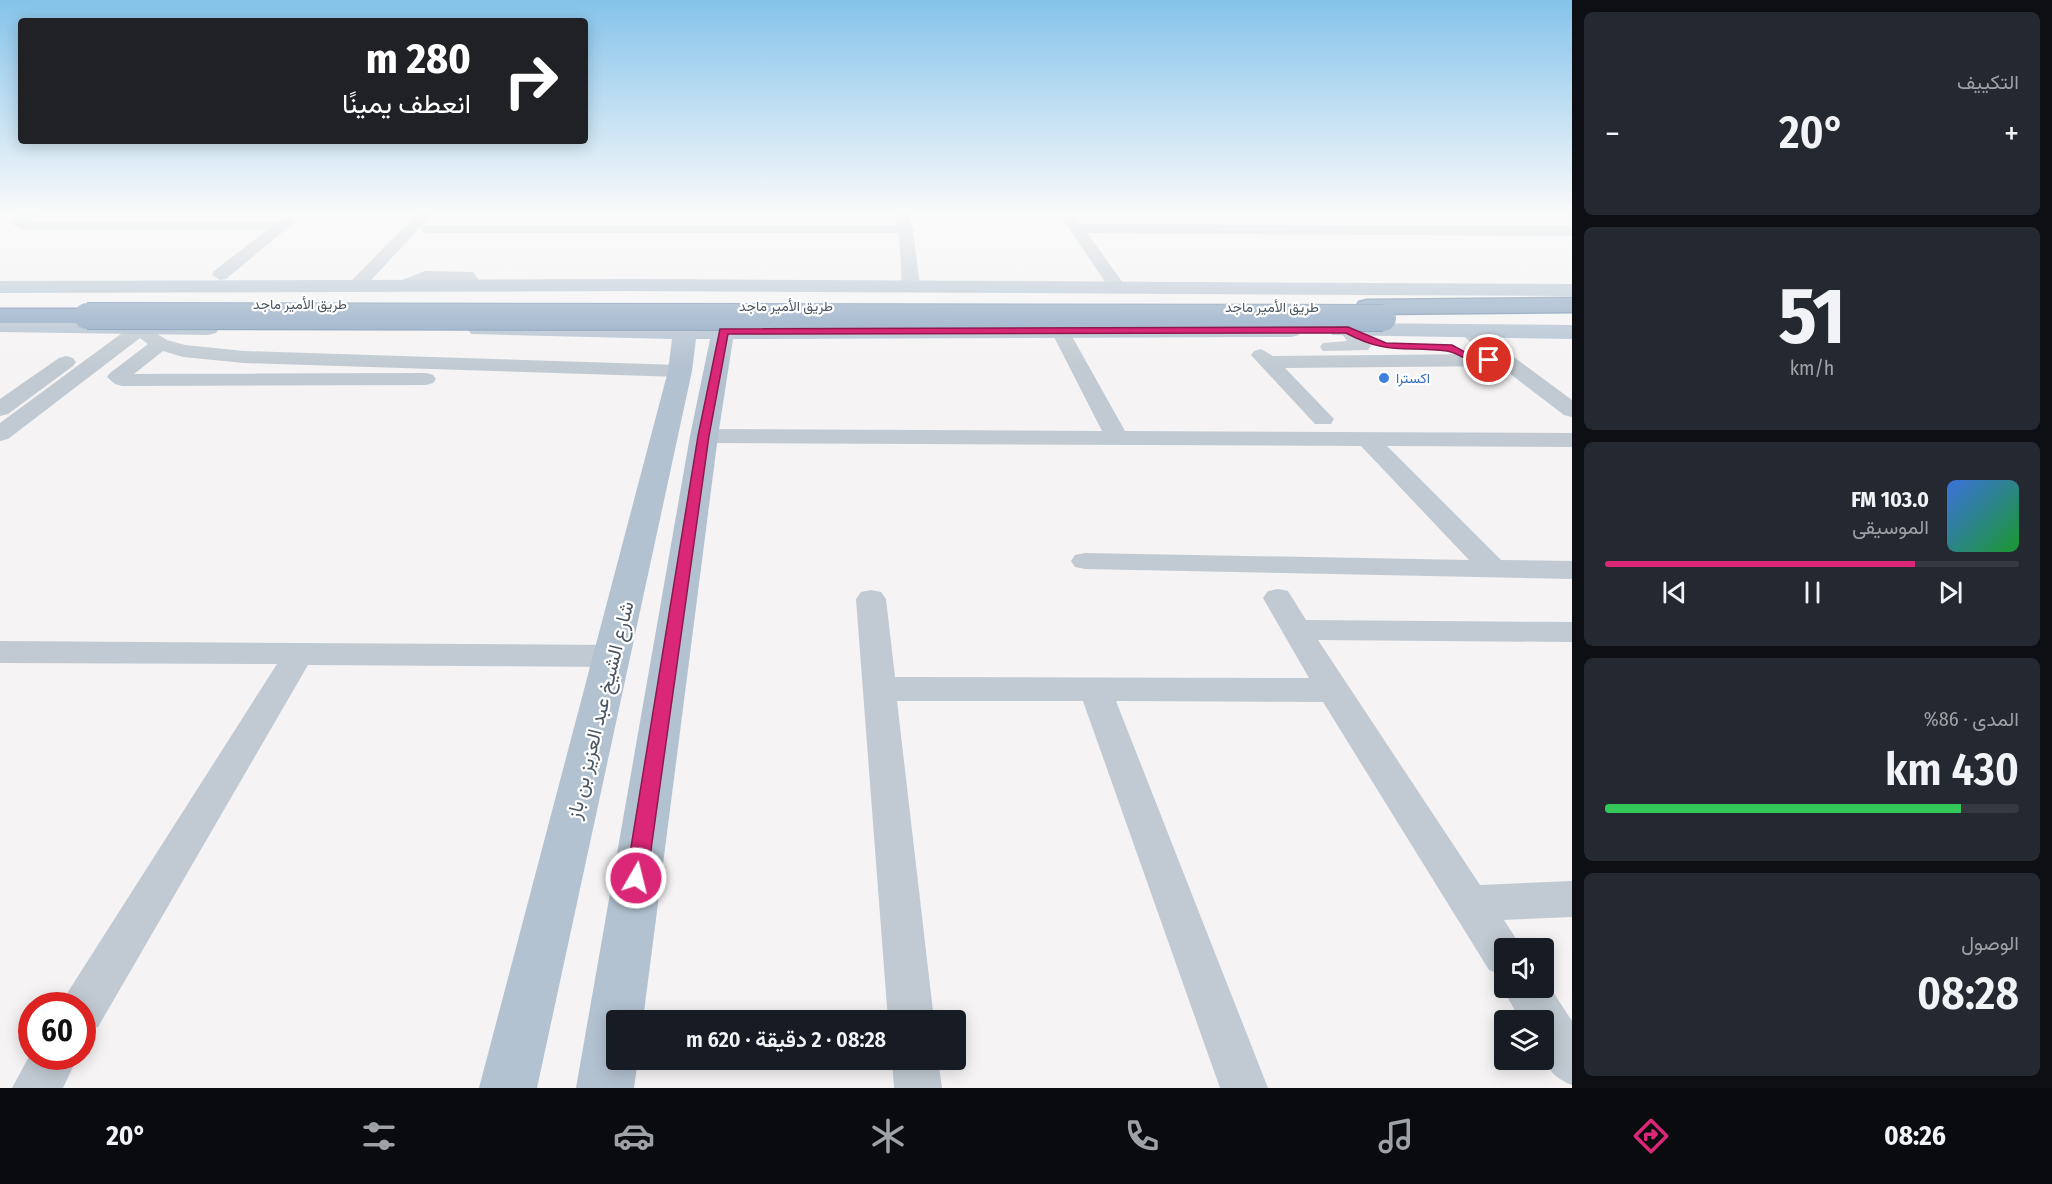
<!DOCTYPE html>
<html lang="ar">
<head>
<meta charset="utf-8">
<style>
  body { margin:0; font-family:"Fira Sans Condensed",Vazirmatn,sans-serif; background:#242831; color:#f1f3f6; direction:rtl; height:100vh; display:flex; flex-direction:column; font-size:22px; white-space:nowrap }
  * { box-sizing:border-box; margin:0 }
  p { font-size:20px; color:#9ea1a6 }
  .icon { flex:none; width:33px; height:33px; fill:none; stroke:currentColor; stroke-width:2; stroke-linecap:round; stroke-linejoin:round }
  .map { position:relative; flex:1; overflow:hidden; direction:ltr }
  .side { display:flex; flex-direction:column; gap:12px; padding:12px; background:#0d0f14; width:480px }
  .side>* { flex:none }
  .guide { position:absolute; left:18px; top:18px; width:570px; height:126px; border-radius:6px; box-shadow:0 3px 15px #0003; direction:rtl; background:#202124; color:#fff; overflow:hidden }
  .tools { position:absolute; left:1494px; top:938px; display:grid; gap:12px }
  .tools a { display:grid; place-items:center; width:60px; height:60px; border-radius:6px; background:#171b24; box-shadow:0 3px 15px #0003; font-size:30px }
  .speed { position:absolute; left:18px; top:992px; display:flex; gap:12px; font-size:30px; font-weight:700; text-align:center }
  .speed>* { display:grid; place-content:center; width:78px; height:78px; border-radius:50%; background:#171b24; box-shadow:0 3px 15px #0003; line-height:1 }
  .speed .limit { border:9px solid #d22; background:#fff; color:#111 }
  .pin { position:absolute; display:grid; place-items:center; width:51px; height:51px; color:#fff; margin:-26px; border:3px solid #fff; border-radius:50%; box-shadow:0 2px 6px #0007 }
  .me { position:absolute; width:66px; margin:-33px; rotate:8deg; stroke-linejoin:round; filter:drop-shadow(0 0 4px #0008) }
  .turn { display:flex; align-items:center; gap:21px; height:126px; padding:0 18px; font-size:27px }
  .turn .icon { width:78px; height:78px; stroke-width:2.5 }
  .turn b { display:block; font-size:42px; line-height:51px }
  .big { font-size:45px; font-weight:600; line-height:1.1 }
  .side .card { flex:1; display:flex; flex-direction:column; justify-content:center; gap:9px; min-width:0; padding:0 21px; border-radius:9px; background:#242831 }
  .side .dial { align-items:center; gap:0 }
  .dial b { font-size:78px; line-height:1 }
  .song { display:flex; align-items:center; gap:18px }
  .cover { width:72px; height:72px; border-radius:9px; background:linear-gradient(135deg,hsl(220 70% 55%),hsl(130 70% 35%)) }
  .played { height:6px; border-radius:3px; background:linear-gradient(90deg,#db2777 75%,#363941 75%) }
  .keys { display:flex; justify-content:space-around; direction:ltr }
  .heat { display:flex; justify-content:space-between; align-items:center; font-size:33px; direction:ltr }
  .charge { height:9px; border-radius:4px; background:linear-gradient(90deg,#34c759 86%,#363941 0) }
  .trip { position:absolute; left:606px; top:1010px; width:360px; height:60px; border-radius:6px; background:#171b24; box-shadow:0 3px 15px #0003; font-weight:600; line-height:60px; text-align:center; direction:rtl }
  .menu { display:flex; height:96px; justify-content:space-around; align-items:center; background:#090b0e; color:#9ea1a6 }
  .menu .icon { width:42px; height:42px }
  .menu .selected { color:#db2777 }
  .menu b { font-size:27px; color:#f1f3f6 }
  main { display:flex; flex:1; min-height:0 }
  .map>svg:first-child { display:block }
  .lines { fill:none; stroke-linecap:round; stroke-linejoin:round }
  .highway-casing { stroke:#7690ad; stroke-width:3 }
  .minor { fill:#c1cad2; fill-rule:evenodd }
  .major { fill:#b3c2d1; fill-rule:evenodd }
  .highway { fill:#8ba5c1; fill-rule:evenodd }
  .highway-bridge-far1-casing { stroke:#7690ad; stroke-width:21; stroke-linecap:butt }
  .highway-bridge-casing { stroke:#7690ad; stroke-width:28; stroke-linecap:butt }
  .highway-bridge-far1 { stroke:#8ba5c1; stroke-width:20 }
  .highway-bridge { stroke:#8ba5c1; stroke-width:26 }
  .route { fill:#db2777; stroke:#8e194d; stroke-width:1.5 }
  .shop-dot { fill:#3f7fe0; stroke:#fff; stroke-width:2 }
  .labels { text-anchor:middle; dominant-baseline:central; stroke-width:4.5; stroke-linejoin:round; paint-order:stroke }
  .far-street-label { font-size:14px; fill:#4a5661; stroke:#fff }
  .far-shop-label { font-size:14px; fill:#366cbe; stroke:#fff; text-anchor:start }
  .near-street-label { font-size:20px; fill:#4a5661; stroke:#fff }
</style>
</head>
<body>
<main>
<section class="side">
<div class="card"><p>التكييف</p>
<div class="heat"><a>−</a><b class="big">20°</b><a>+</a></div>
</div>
<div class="card dial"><b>51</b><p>km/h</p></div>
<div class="card">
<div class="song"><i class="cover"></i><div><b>103.0 FM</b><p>الموسيقى</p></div></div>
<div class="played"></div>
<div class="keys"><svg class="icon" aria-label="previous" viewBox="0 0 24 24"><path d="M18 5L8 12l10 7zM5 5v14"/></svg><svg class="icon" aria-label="pause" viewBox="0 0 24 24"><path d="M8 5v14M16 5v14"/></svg><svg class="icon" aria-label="next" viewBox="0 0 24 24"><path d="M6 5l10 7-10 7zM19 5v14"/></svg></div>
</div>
<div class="card"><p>المدى · 86%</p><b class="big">430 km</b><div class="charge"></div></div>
<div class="card"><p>الوصول</p><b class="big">08:28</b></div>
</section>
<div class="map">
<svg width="1572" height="1088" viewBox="0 0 1572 1088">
  <rect width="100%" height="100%" fill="#f5f3f3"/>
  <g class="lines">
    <defs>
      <g id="highway">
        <polygon points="1572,298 1572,312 1367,314 1359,312 1356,307 1359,302 1367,300"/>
        <polygon points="0,309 87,309 95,311 98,316 95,321 87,323 0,323"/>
      </g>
    </defs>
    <use href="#highway" class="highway-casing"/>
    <g class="minor">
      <polygon points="20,214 39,214 29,222 279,222 289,217 296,221 226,279 220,280 212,275 214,271 267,230 24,230 8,223"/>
      <polygon points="417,214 432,214 422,226 897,225 894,214 908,214 913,229 920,287 911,292 902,287 899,233 427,233 422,232 421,226 362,290 350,290 347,286 350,282"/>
      <polygon points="1070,215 1075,216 1081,224 1572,226 1572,236 1087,233 1126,287 1117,292 1111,291 1063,219"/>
      <polygon points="425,271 473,272 483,286 474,291 468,290 462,281 428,281 403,291 394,286 397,282"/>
      <polygon points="140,323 167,340 185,345 244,351 680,365 687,367 690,371 687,375 680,377 244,363 183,357 163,351 134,374 426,373 433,375 436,379 433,383 426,385 122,386 115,384 107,377 110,373 148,344 140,338 8,439 0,441 0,423 133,325"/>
      <path d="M1348,324C1358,327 1365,337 1371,346L1368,350L1323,351L1320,347L1323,343L1347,341L1339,330Z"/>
      <polygon points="1060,325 1069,331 1125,431 1572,433 1572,447 1387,446 1501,560 1572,561 1572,579 1085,569 1075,567 1071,561 1075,555 1085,553 1469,560 1361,446 704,443 696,441 693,436 696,431 704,429 1102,431 1051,331"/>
      <polygon points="1466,325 1473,327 1572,400 1572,417 1564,415 1500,366 1285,368 1334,419 1331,424 1315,424 1251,355 1254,351 1261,349 1273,356 1485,354 1457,331"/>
      <polygon points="66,356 73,358 76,362 73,366 8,414 0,416 0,399 59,358"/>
      <polygon points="1278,589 1288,591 1306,620 1572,622 1572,642 1318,640 1480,885 1572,881 1572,917 1504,920 1522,948 1504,948 1504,976 1489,970 1323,702 1116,701 1268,1088 1220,1088 1083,701 897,701 934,1020 888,1020 856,599 861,592 871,590 881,592 886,599 895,677 1309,678 1263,598 1268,591"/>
      <polygon points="0,641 613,645 624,648 629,656 624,664 613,667 308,665 98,1027 82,1033 82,1005 62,1005 66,995 277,664 0,663"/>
      <path d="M1544,978L1572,1021V1085C1539,1072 1544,1052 1544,1020H1520L1502,987L1504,981V987H1544Z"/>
      <polygon points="32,1051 32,1056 78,1056 63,1088 12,1088"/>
      <polygon points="892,1059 938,1059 942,1088 894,1088"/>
    </g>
    <g class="major">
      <polygon points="629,279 1572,284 1572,296 629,291 0,293 0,281"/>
      <polygon points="0,318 208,321 216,323 219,328 216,333 208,335 0,332"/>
      <polygon points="479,322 685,325 1291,323 1299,325 1302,330 1299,335 1291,337 733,339 718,436 643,1020 616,1020 616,1059 638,1059 634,1088 576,1088 690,436 710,339 696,339 692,371 537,1088 479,1088 668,371 672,339 471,334 468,329 471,324"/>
      <polygon points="1340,323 1572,325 1572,339 1332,335 1329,330 1332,325"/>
    </g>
    <use href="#highway" class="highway"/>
    <defs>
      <polyline id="highway-bridge-far1" points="87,316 810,317"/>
      <polyline id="highway-bridge" points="87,316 1383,318"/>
    </defs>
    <use href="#highway-bridge-far1" class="highway-bridge-far1-casing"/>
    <use href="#highway-bridge" class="highway-bridge-casing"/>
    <use href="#highway-bridge-far1" class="highway-bridge-far1"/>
    <use href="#highway-bridge" class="highway-bridge"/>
  </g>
  <linearGradient id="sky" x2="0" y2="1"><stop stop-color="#85c3ea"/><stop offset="0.58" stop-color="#fafafa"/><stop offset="1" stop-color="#fafafa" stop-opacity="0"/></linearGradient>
  <rect width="1572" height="367" fill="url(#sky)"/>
  <path class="route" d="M1348,327L1386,343L1452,345L1474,357H1489L1494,360C1477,373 1463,353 1447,351C1404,346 1387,355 1346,333L728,334L709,436L647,878L644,885L636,887L629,885L626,878L698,436L720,329Z"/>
  <circle class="shop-dot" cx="1384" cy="378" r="6"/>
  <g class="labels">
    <g class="far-street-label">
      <text x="300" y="304">طريق الأمير ماجد</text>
      <text x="786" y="306">طريق الأمير ماجد</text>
      <text x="1272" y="307">طريق الأمير ماجد</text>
    </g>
    <g class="far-shop-label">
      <text x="1396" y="378">اكسترا</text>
    </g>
    <g class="near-street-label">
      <text transform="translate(600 710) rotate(-76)">شارع الشيخ عبد العزيز بن باز</text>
    </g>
  </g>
</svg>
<div class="tools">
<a><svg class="icon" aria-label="sound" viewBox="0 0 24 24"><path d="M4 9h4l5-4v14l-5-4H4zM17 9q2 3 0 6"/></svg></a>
<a><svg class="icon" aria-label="layers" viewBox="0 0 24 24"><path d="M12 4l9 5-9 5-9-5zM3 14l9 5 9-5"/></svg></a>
</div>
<div class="speed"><div class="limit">60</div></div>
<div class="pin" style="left:1489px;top:360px;background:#d93025"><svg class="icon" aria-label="arrive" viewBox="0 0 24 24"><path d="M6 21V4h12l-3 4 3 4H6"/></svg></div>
<svg class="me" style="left:636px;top:878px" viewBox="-20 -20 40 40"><circle r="17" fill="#db2777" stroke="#fff" stroke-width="3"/><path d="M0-11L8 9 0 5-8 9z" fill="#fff"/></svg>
<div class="trip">08:28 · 2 دقيقة · 620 m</div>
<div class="guide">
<div class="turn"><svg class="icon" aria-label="right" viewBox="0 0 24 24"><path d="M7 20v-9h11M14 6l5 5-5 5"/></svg><div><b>280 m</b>انعطف يمينًا</div></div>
</div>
</div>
</main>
<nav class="menu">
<b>08:26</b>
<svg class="icon selected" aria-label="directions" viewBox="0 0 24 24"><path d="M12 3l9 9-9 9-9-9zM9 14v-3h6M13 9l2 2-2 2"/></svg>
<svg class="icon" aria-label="music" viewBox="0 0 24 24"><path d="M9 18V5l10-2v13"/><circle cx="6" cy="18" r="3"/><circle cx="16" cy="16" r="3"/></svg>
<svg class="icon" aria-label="phone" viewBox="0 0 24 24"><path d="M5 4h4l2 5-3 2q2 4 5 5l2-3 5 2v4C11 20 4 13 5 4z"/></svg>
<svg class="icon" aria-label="climate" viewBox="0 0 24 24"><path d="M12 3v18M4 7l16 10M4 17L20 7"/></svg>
<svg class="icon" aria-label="car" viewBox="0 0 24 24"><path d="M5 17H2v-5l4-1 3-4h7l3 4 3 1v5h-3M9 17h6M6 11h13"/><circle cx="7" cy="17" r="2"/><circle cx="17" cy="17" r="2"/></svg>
<svg class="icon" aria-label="filters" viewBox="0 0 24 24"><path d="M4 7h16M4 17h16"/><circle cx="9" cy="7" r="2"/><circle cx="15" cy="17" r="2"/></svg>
<b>20°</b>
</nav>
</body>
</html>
